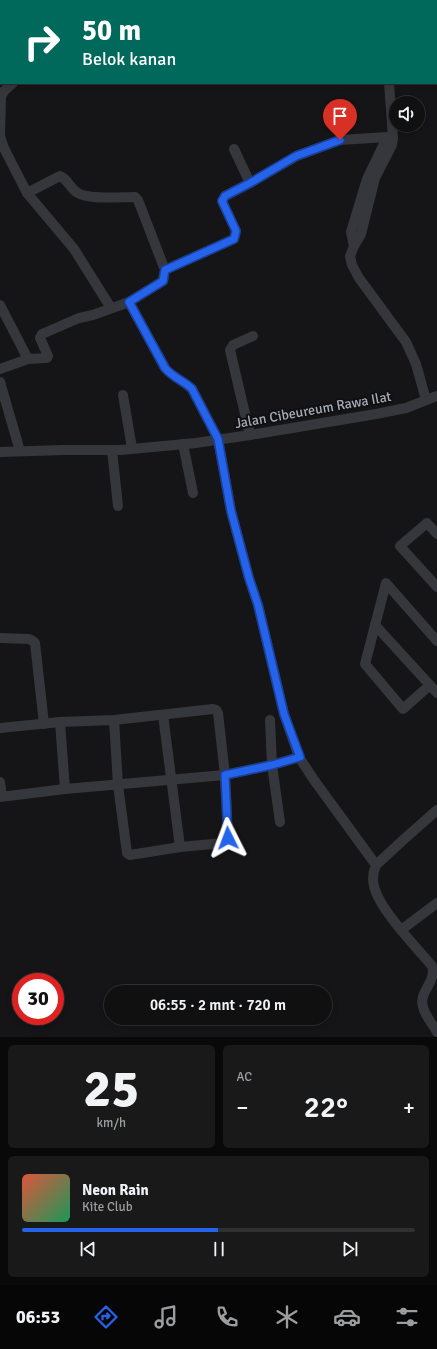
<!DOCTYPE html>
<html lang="id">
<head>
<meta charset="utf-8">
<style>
  body { margin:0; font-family:Signika,sans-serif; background:#19191a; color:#f1f3f6; height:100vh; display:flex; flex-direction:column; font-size:15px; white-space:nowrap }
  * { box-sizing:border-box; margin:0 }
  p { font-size:13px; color:#9c9d9f }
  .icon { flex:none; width:22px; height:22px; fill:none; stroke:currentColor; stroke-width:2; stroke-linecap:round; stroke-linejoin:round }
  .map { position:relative; height:1037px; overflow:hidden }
  .side { display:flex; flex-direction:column; gap:8px; padding:8px; background:#090909; flex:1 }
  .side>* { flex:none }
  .banner { position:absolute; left:0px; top:0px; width:437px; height:84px; box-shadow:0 2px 6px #0003,0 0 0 1px #303031; background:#00695c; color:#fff; overflow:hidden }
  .fabs { position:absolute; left:389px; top:96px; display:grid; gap:8px }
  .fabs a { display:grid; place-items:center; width:36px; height:36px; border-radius:50%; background:#101011; box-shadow:0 2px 6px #0003,0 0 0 1px #303031; font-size:20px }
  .speed { position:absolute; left:12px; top:973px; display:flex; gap:8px; font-size:20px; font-weight:700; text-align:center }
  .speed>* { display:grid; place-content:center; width:52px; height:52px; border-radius:50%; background:#101011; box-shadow:0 2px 6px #0003,0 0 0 1px #303031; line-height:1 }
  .speed .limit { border:6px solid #d22; background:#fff; color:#111 }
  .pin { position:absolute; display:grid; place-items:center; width:34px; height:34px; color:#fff; margin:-41px -17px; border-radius:50% 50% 50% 0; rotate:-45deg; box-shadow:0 0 4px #0007 }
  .pin .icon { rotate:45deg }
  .me { position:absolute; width:44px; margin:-22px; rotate:357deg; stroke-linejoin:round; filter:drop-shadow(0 0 3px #0008) }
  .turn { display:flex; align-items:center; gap:14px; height:84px; padding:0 16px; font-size:18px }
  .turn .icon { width:52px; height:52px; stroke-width:2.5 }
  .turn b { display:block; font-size:28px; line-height:34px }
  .big { font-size:30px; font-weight:600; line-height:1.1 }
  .side .card { flex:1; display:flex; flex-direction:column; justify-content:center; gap:6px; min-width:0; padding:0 14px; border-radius:6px; background:#19191a }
  .side .dial { align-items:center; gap:0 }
  .dial b { font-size:52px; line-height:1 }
  .song { display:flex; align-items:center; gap:12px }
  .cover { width:48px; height:48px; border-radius:6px; background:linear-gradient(135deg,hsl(10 70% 55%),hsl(150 70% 35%)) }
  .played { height:4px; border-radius:2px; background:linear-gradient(90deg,#2563eb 50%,#303031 50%) }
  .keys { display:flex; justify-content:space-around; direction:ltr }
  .heat { display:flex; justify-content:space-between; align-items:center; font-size:22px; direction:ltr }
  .side .tiles { flex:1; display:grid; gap:8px; grid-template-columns:1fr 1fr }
  .card:last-child { grid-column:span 2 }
  .trip { position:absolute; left:104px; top:985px; width:228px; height:40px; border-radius:20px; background:#101011; box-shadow:0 2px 6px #0003,0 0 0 1px #303031; font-weight:600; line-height:40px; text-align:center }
  .tabs { display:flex; height:64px; justify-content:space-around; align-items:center; background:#060607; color:#9c9d9f }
  .tabs .icon { width:28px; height:28px }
  .tabs .selected { color:#2563eb }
  .tabs b { font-size:18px; color:#f1f3f6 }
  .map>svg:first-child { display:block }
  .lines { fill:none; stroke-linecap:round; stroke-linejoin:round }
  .minor { stroke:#36373c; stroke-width:10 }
  .route-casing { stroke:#184099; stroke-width:10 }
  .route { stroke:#2563eb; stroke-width:7 }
  .labels { text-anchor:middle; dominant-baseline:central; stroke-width:4; stroke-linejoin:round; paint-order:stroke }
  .street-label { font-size:14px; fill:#a6abb8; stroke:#101012 }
</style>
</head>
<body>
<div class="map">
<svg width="437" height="1037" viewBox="0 0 437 1037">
  <rect width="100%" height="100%" fill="#151517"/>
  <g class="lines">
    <g class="minor">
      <polyline points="12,0 12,1"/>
      <polyline points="281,0 281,1"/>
      <polyline points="376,1 376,0"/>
      <polyline points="13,83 4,91 1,97 0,136 4,148 27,193 74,249 111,308"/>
      <polyline points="389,83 393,138 392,145 375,178 361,234 354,246 350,256 352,265 359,278 406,342 416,364 426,400"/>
      <polyline points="234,149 250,183"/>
      <path d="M27,193L60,176C68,179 70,189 78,193C90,200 120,197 135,197L138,200L165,270L163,281L129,302"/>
      <polyline points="354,246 351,232 367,179 384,144 391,135"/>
      <polyline points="165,270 234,239 236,231 222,201 225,196 250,183 297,156 340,140 388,137"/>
      <polyline points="0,305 28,359"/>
      <path d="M0,369L28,359L47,358L48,356L40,338L42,334L79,318L93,315L129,302L165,368C173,378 184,381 192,389L218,439L231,511L249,578L258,605L284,714L299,757L314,780L376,865C373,872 372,878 374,886C379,909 416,947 432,966C437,982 418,992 423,1007C425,1016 433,1024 437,1032"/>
      <polyline points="0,382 20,451"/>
      <polyline points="123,395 132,448"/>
      <polyline points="250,435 230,350 233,345 253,336"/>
      <polyline points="183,444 193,493"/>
      <polyline points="112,450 118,506"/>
      <polyline points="0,452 63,450 121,450 196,443 250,435 376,414 406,408 437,396"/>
      <polyline points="437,534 427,523 400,546 437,587"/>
      <polyline points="375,625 437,693"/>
      <polyline points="0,638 29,639 33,641 35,643 44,724"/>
      <polyline points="430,685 403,709 365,664 386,583 437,641"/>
      <polyline points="163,715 180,847"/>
      <polyline points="270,720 272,765 280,822"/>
      <polyline points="60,722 65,789"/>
      <polyline points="0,728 60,722 114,720 213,709 216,710 218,713 225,775 228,838 224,843 180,847 130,855 127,853 118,785 114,720"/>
      <polyline points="0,782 2,796"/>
      <polyline points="0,797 65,789 225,775 272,765 299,757"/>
      <polyline points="376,865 402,841 437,810"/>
      <polyline points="401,930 437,903"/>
    </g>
  </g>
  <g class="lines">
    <defs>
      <path id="route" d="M228,838L225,775L272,765L300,757L284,714L258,605L249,578L231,511L218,439L192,389C185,381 173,378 165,368L129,302L163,281L165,270L234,239L236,231L222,201L225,196L250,183L296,156L340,140"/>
    </defs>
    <use href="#route" class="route-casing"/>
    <use href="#route" class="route"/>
  </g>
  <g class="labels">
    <g class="street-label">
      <text transform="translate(313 410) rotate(-10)">Jalan Cibeureum Rawa Ilat</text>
    </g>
  </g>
</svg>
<div class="fabs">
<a><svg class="icon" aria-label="sound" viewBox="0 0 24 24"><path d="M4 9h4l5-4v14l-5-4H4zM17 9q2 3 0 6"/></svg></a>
</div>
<div class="speed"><div class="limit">30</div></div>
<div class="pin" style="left:340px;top:140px;background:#d93025"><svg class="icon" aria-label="arrive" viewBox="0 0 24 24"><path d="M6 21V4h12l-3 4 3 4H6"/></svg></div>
<svg class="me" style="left:228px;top:838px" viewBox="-20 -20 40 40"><path d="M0-17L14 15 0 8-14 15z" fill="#2563eb" stroke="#fff" stroke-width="4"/></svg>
<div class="trip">06:55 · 2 mnt · 720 m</div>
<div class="banner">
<div class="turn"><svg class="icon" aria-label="right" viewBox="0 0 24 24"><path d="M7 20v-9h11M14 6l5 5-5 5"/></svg><div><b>50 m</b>Belok kanan</div></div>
</div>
</div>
<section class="side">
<div class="tiles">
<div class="card dial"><b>25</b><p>km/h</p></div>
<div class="card"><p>AC</p>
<div class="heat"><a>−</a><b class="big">22°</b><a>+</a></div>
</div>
<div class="card">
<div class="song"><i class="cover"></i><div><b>Neon Rain</b><p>Kite Club</p></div></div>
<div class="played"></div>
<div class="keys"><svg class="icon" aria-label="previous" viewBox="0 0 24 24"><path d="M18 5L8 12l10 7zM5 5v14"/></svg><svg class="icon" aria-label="pause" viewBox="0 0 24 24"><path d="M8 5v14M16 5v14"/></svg><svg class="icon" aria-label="next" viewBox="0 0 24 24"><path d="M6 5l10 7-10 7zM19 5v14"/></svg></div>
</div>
</div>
</section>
<nav class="tabs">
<b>06:53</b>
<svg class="icon selected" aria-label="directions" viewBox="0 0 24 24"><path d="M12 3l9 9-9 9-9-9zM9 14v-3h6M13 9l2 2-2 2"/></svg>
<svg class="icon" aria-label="music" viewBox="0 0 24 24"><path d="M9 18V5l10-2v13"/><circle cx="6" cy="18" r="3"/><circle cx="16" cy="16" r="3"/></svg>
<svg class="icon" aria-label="phone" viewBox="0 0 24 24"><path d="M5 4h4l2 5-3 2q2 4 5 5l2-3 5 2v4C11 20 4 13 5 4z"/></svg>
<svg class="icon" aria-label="climate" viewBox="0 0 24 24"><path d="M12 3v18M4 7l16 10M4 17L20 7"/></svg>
<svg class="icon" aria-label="car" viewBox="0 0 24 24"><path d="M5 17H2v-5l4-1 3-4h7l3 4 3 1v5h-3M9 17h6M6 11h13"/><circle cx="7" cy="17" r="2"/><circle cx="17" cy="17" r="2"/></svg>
<svg class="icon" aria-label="filters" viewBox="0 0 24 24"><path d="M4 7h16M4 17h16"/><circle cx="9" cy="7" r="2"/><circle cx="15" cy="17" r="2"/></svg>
</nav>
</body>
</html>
